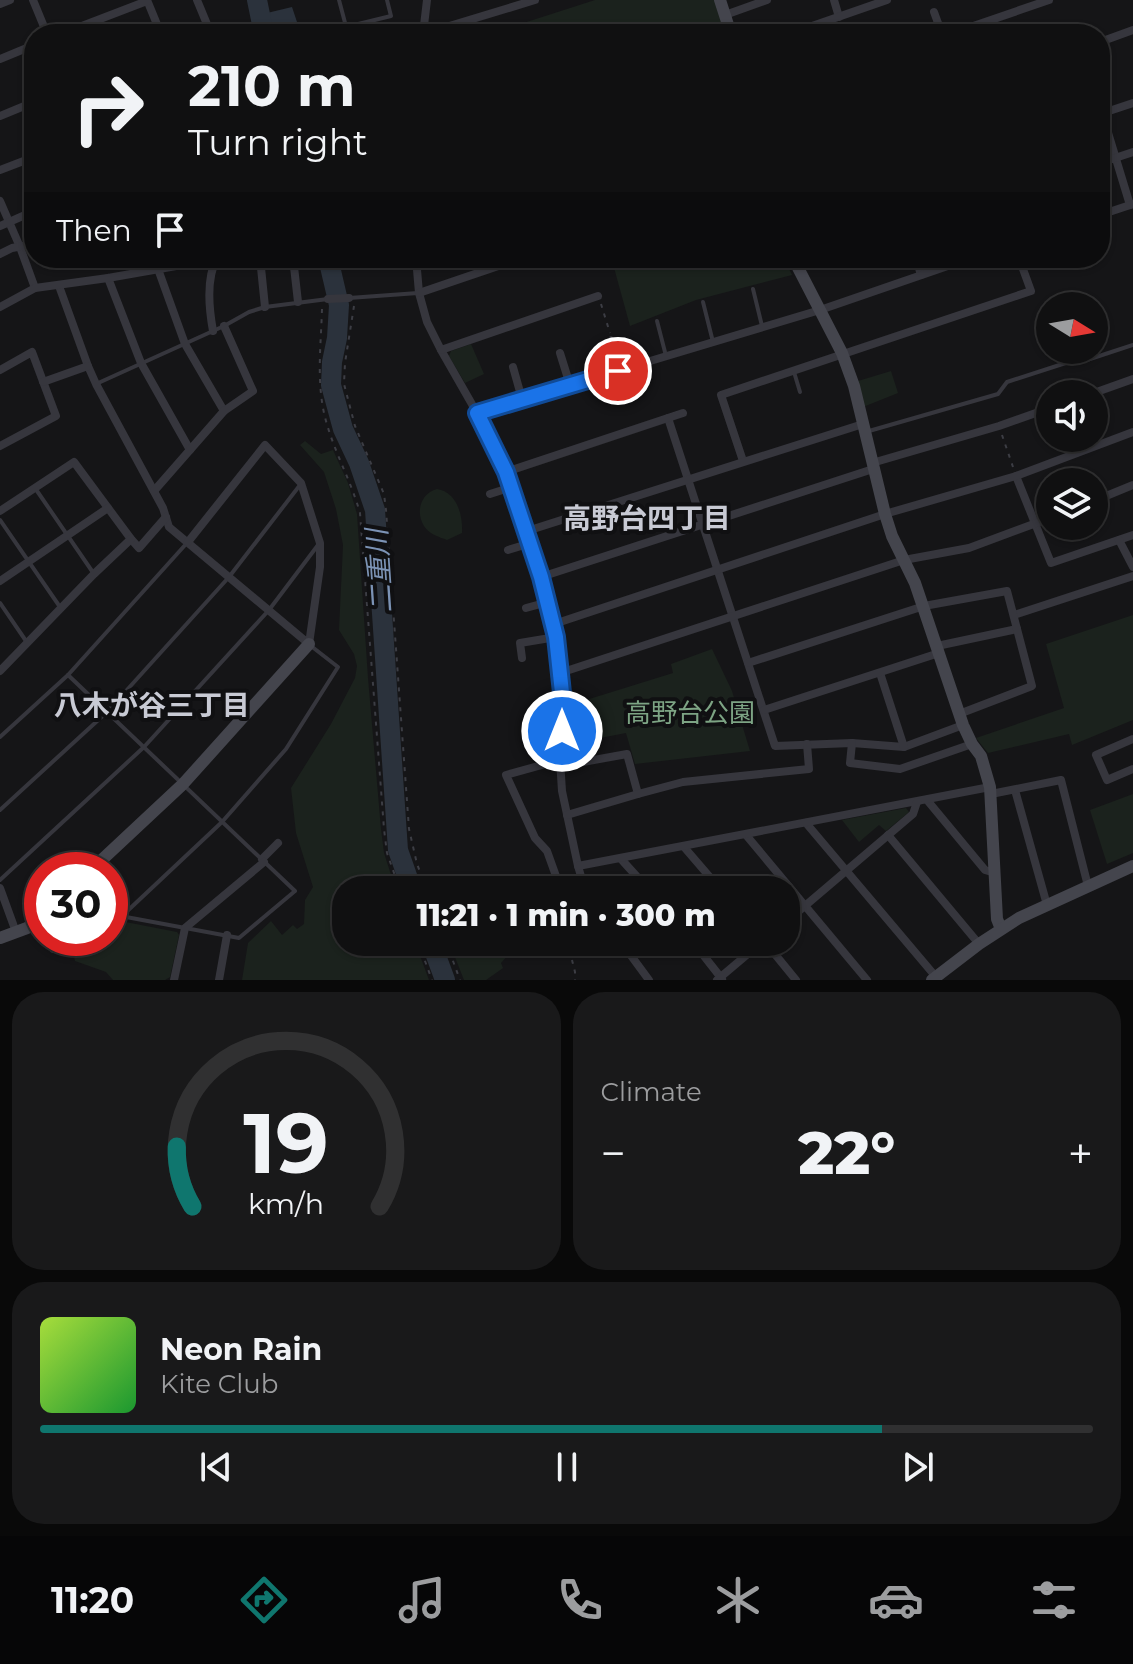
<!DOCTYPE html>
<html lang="en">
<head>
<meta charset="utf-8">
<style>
  body { margin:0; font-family:Montserrat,"Noto Sans JP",sans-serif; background:#19191a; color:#f1f3f6; height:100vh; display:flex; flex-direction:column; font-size:30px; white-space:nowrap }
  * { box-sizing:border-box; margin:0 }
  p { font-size:26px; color:#9c9d9f }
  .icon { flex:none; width:44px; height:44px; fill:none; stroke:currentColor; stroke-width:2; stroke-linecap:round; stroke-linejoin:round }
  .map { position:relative; height:980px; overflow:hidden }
  .side { display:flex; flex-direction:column; gap:12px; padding:12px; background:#090909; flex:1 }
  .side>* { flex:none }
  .banner { position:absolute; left:24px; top:24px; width:1086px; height:244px; border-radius:32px; box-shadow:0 2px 6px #0004,0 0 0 2px #303031; background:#101011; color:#f1f3f6; overflow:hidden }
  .needle { width:52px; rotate:101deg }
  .tools { position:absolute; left:1036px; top:292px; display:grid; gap:16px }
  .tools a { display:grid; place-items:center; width:72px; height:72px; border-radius:50%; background:#101011; box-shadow:0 2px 6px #0004,0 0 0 2px #303031; font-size:40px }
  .speed { position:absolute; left:24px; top:852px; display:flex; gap:16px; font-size:40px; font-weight:700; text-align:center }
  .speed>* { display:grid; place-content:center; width:104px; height:104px; border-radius:50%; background:#101011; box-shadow:0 2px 6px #0004,0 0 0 2px #303031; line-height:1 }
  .speed .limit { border:12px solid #d22; background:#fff; color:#111 }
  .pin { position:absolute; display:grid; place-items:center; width:68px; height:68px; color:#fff; margin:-34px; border:4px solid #fff; border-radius:50%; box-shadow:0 2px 8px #0007 }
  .me { position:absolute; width:88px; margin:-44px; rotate:0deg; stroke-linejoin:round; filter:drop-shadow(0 0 6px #0008) }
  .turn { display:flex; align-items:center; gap:28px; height:168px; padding:0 32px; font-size:36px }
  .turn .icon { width:104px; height:104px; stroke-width:2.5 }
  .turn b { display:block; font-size:56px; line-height:68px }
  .then { display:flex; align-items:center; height:76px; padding:0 32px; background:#0003; gap:16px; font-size:30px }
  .big { font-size:60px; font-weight:800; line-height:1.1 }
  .side .tile { flex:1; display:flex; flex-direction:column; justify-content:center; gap:12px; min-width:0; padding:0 28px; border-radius:32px; background:#19191a }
  .side .dial { align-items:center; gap:0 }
  .dial svg { height:208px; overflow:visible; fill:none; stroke:#303031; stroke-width:7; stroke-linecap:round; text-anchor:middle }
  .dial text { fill:#f1f3f6; stroke:none }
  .song { display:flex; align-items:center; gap:24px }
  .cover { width:96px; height:96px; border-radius:12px; background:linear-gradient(135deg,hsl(80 70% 55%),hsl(130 70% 35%)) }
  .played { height:8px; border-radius:4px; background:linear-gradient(90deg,#0f766e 80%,#303031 80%) }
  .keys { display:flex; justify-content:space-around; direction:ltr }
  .heat { display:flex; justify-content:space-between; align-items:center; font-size:44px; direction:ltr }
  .side .tiles { flex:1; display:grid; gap:12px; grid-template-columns:1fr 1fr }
  .tile:last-child { grid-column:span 2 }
  .trip { position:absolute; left:332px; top:876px; width:468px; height:80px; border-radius:32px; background:#101011; box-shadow:0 2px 6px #0004,0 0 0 2px #303031; font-weight:800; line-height:80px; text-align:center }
  .menu { display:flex; height:128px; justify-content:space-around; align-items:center; background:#060607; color:#9c9d9f }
  .menu .icon { width:56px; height:56px }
  .menu .on { color:#0f766e }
  .menu b { font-size:36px; color:#f1f3f6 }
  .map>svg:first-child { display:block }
  .green { fill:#1b221d }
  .water { fill:#2b323c }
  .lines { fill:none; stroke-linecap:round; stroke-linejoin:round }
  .river { stroke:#2b323c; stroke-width:20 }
  .path { stroke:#3c3d44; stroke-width:2; stroke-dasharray:4 6; stroke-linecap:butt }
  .lane { stroke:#36363d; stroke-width:4 }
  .street { stroke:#36363d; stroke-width:8 }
  .secondary { stroke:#44454d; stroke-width:12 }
  .route-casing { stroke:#114b97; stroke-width:20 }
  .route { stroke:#1a73e8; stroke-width:14 }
  .labels { text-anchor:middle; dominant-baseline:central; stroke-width:8; stroke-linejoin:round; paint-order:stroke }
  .park-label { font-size:26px; fill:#7da484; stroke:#101012 }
  .neighbourhood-label { font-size:28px; font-weight:bold; fill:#c8cad4; stroke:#101012 }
  .water-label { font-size:28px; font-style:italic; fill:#7c93b5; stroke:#101012 }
</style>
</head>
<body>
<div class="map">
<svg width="1133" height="980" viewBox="0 0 1133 980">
  <rect width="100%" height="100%" fill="#151517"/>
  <g class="green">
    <polygon points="595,0 715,0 722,23 688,34 489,34"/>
    <polygon points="635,258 784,258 792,275 696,300 630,326 613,264"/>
    <polygon points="471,344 484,374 465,383 449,356 451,351"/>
    <polygon points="891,371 898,393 863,407 858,381"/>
    <polygon points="305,441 321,454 333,450 348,483 357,514 368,678 381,829 384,853 396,890 346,890 346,942 415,942 429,980 242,980 248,943 271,921 282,935 293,925 297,929 304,924 305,900 313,887 296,833 291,788 331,724 355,678 357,666 354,654 339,630 343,545 336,509 324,472 300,445"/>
    <path d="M437,489C457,492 463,515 462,533L447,540C439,537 429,534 424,526C415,512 421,493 437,489Z"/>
    <polygon points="1133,615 1133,720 1072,745 1069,734 988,753 976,738 1064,708 1046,644"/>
    <polygon points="712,649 732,691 750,751 635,764 626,733 564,745 566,710 570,705 673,673 671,664"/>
    <polygon points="1133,794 1133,853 1107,864 1090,810"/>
    <polygon points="906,808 909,812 886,831 879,825 859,842 842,820"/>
    <polygon points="110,919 177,932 179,935 170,977 165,980 113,980 106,972 75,961 69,938 110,938"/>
    <polygon points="449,942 495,942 508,955 501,963 503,968 486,980 464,980"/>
  </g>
  <polygon class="water" points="292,7 301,34 271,34 267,13"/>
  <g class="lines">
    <g class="river">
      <polyline points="257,0 264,34"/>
      <polyline points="328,258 339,305 337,338 332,362 331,385 343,429 359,463 375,510 398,850 412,890"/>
      <polyline points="431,942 445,980"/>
    </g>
    <g class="path">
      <polyline points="601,304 610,333"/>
      <polyline points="354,306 345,363 344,384 355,426 384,494 386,510 409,829 417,864 427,890"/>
      <path d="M322,309C321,343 317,375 323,408C330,445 350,477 360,513L384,829L387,853L400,890"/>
      <polyline points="1002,435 1013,467"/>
      <polyline points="418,942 432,980"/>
      <polyline points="446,942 460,980"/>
      <polyline points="571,942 568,944 575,972 575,980"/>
    </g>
    <g class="lane">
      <polyline points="339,0 348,34"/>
      <polyline points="346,27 391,16 387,0"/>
      <polyline points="753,289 762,326"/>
      <polyline points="349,298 418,293"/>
      <polyline points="703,302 713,342"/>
      <polyline points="657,321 666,356"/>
      <polyline points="611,338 618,371"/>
      <polyline points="794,372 800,392"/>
      <polyline points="96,384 224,326 249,312 265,307 328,299"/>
      <polyline points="869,431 998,394 1007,382 1078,359 1087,360 1133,345"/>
      <polyline points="35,488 94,574"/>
      <polyline points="0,520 60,607"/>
      <polyline points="0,603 26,641"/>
      <polyline points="68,675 295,891 239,938 110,914"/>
      <polyline points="0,737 68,675 186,544"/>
      <polyline points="0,810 107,712 229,577 300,485"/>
      <polyline points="0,880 144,747 269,610 318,545"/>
      <polyline points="122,916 222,822 286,749 338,667 311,646"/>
    </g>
    <g class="street">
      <polyline points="33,0 47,34"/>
      <polyline points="147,0 161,34"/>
      <polyline points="197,0 209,29 198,34"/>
      <polyline points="834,0 839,17"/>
      <polyline points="0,4 10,0"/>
      <polyline points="934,12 942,34"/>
      <polyline points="725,15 767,0"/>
      <polyline points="61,34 147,1"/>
      <polyline points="423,34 535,0"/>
      <polyline points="423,34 427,0"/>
      <polyline points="789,34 887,0"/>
      <polyline points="950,34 1049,0"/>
      <polyline points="1100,42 1133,30"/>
      <polyline points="0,59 34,45"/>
      <polyline points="1102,113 1130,205"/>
      <polyline points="1100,114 1133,103"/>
      <polyline points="0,116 34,102"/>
      <polyline points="1100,163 1133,152"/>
      <polyline points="0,170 34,157"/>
      <polyline points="0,201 20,247 35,288"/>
      <polyline points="1100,215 1133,204"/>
      <polyline points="0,226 34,211"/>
      <polyline points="0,254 12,248 34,244"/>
      <polyline points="260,258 265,307"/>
      <polyline points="293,258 298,302"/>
      <polyline points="416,258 419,293 427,322 441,350 477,413 506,472 541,577 556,637 560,673 563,702 560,760 562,791 578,866 585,890"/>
      <polyline points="916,258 921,275"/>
      <polyline points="795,263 809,258"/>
      <polyline points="158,269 185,344 224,411"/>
      <polyline points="108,278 141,363 190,450"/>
      <polyline points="59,286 88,366 96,384 163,508 169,527 309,644"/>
      <polyline points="419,293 522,258"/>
      <polyline points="328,299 349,298"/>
      <polyline points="0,307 35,288 108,278 216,259"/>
      <path d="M213,331C209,309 206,278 217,258"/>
      <polyline points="441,350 598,296"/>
      <polyline points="560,353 570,385"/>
      <polyline points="513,367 522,399"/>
      <polyline points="0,370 32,352 56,416 0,446"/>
      <polyline points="43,382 88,366"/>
      <polyline points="1091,394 1133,379"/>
      <polyline points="477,413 820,310 971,258"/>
      <polyline points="668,418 775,746 852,743 904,747 963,725"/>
      <polyline points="743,461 721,395 1031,291 1019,258"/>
      <polyline points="872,463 999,426 1050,408"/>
      <polyline points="506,472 683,413"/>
      <polyline points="1016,476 1051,563 1133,535"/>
      <polyline points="154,491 224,411 253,391 224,326"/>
      <polyline points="490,494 512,487"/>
      <polyline points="1094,501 1133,485"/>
      <polyline points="0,511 74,462 131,539 139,548 166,517"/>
      <polyline points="527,531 863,424"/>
      <polyline points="1119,540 1133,567"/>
      <polyline points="188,542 265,445 301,483 320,543 320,567 309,644"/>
      <polyline points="508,550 531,543"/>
      <polyline points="541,577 873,469"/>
      <polyline points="0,581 108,508"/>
      <polyline points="526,608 548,602"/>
      <polyline points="1014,615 1133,576"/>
      <polyline points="554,624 885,514 1016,476 1133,432"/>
      <polyline points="937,646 1017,629"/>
      <polyline points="522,658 520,643 556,637"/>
      <polyline points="748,663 924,606 1007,591 1032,686 959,714"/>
      <polyline points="0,671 94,574 131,539"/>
      <polyline points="560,673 904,560 969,548 1050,518"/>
      <polyline points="880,673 904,747"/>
      <polyline points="764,710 939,653"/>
      <polyline points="1133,739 1096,755 1107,780 1133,769"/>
      <polyline points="852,743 850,763 900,769 972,744"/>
      <polyline points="560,760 506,775 535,838 547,851 561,890"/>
      <polyline points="561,766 627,754 638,794"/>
      <polyline points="1015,790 1047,905"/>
      <polyline points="991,794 1061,780 1088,886"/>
      <polyline points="927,800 985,870 995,873"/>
      <polyline points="567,815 638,794 683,782 809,769 807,744"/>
      <polyline points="806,823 936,977"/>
      <polyline points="746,835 867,980"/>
      <polyline points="888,835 979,944"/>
      <polyline points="684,847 721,890"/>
      <polyline points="262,859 278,843"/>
      <polyline points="621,859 649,890"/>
      <polyline points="578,866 990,787"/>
      <polyline points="0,888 16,932"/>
      <polyline points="700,890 712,880"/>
      <polyline points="786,922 913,814 917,802"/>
      <polyline points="49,938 53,949"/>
      <polyline points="621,942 649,980"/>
      <polyline points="693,942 722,979"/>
      <polyline points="765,942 796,980"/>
      <polyline points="627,950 637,942"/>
      <polyline points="174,980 185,928 264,862"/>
      <polyline points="219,980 227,935"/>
      <polyline points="717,980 762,942"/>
    </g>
    <g class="secondary">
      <polyline points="720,0 731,34"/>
      <polyline points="793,258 842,353 854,386 885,514 892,536 915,583 963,725 972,744 981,756 990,787 997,919 1001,929"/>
      <polyline points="91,870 183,784 309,644"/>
      <polyline points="0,938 27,928 42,915"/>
      <polyline points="932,980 979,944 1019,918 1133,866"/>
    </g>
  </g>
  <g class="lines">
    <defs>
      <polyline id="route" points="562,731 563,702 556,637 541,577 506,472 477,413 618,371"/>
    </defs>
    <use href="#route" class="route-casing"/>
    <use href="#route" class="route"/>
  </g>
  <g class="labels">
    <g class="park-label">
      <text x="690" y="713">高野台公園</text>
    </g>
    <g class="neighbourhood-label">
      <text x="647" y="518">高野台四丁目</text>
      <text x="152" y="705">八木が谷三丁目</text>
    </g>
    <g class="water-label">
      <text transform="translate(379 571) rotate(-94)">二重川</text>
    </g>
  </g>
</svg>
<div class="tools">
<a><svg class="needle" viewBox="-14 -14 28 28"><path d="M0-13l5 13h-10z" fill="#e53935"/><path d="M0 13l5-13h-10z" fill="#9c9d9f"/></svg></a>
<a><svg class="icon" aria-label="sound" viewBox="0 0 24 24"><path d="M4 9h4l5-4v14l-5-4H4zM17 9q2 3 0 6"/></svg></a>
<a><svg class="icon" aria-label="layers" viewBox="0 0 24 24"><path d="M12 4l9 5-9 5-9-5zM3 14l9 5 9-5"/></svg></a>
</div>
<div class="speed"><div class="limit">30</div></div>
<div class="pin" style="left:618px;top:371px;background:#d93025"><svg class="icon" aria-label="arrive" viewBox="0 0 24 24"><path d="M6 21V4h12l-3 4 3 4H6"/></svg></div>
<svg class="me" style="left:562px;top:731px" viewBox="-20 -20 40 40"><circle r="17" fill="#1a73e8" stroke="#fff" stroke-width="3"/><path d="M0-11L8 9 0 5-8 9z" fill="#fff"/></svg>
<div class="trip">11:21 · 1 min · 300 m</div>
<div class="banner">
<div class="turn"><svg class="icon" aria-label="right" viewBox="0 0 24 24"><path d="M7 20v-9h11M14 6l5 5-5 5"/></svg><div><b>210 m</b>Turn right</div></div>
<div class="then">Then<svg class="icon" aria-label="arrive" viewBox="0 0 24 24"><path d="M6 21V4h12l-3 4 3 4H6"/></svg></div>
</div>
</div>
<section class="side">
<div class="tiles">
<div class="tile dial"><svg viewBox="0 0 100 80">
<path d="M14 69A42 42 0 1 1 86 69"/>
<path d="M14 69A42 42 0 0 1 8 46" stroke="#0f766e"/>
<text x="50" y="56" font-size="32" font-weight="700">19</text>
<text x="50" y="72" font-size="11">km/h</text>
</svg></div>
<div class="tile"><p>Climate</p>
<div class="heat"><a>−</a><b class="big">22°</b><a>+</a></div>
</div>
<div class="tile">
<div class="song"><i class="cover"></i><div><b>Neon Rain</b><p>Kite Club</p></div></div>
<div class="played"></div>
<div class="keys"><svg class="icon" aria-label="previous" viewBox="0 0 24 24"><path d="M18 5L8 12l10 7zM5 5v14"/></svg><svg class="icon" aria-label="pause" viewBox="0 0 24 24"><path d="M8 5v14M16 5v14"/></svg><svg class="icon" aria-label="next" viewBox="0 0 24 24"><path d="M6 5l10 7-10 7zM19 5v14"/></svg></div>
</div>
</div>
</section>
<nav class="menu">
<b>11:20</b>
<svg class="icon on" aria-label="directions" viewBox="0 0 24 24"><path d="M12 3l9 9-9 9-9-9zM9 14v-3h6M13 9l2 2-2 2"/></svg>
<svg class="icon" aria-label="music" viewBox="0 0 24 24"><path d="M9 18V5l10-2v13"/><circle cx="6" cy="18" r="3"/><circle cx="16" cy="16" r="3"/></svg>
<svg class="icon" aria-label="phone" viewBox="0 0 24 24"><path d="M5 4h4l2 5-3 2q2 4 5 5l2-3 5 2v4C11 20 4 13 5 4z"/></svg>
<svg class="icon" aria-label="climate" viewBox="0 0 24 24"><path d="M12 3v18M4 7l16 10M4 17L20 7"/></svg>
<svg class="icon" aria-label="car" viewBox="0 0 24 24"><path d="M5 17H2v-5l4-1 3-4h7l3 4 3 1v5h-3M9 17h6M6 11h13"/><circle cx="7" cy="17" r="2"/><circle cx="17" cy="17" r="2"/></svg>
<svg class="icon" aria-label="filters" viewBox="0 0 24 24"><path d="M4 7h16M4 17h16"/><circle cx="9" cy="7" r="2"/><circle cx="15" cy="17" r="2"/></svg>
</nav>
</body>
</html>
